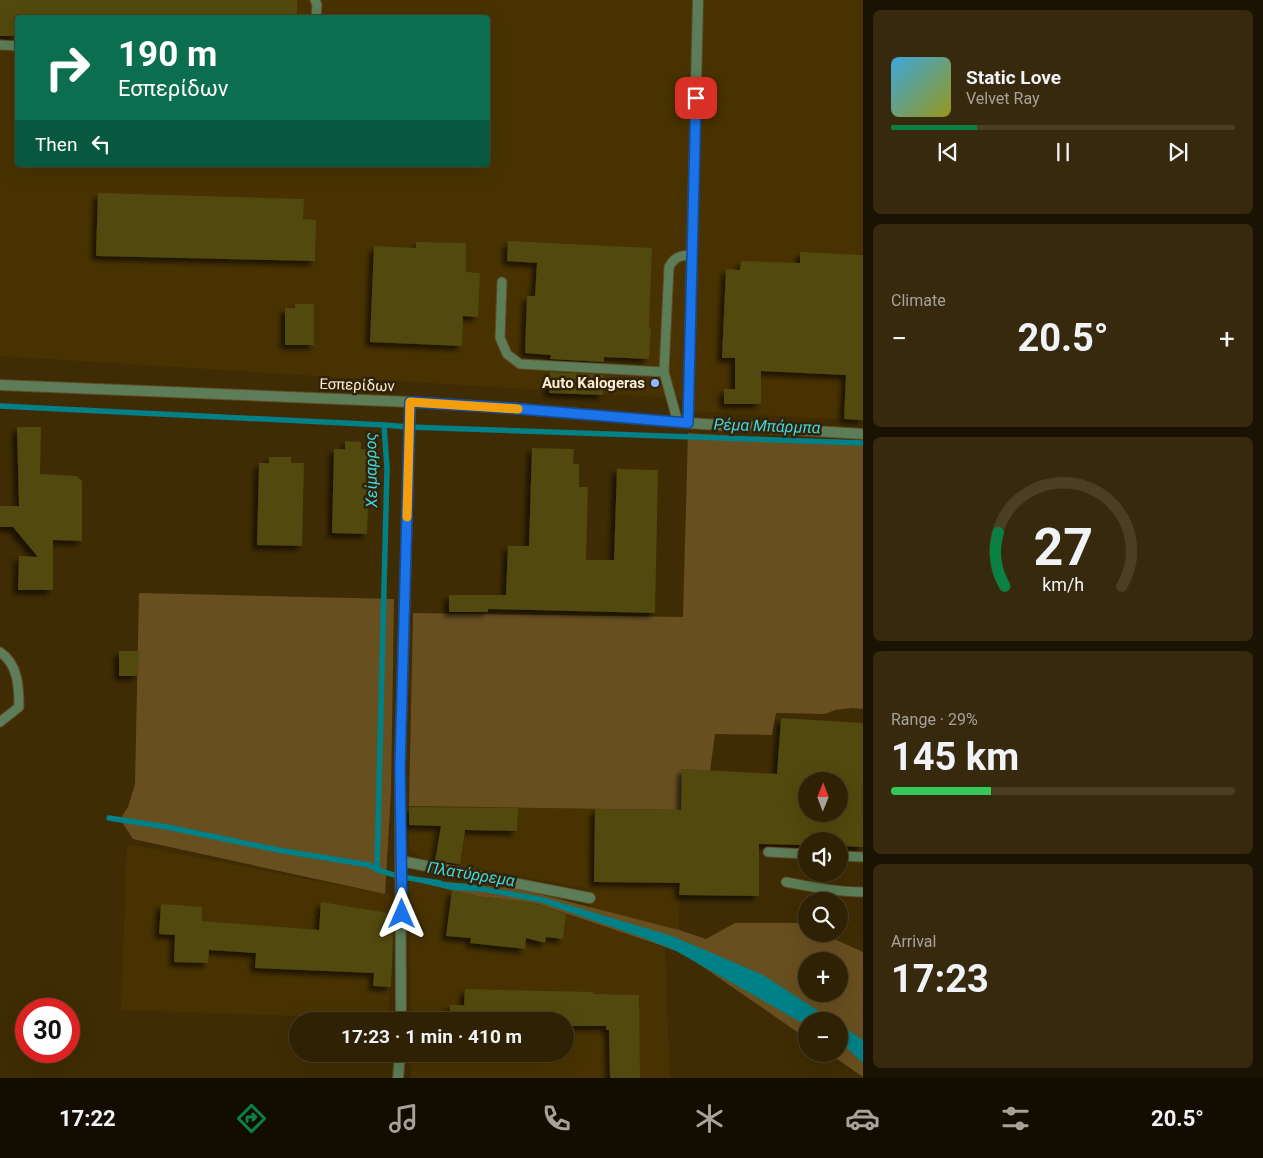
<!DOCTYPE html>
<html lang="en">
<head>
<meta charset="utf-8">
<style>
  body { margin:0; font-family:Roboto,sans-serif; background:#37290d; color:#f1f3f6; height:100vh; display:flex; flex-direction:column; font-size:19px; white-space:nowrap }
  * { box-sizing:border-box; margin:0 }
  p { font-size:16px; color:#a7a39a }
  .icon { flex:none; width:28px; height:28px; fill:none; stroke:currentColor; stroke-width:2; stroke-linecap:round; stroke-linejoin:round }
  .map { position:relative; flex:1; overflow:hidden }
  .side { display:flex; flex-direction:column; gap:10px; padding:10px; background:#1a1202; width:400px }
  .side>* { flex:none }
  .top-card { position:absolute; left:15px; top:15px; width:475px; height:152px; border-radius:5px; box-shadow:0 5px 20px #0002,0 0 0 1px #4a3e25; background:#0b6e4f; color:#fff; overflow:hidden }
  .needle { width:32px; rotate:1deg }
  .controls { position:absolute; left:798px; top:772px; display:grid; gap:10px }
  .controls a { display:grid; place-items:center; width:50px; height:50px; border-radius:50%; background:#2f2103; box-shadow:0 5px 20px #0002,0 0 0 1px #4a3e25; font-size:25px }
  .speed { position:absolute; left:15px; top:998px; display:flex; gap:10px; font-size:25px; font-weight:700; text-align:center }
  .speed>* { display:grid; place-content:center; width:65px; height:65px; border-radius:50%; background:#2f2103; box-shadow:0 5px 20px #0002,0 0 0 1px #4a3e25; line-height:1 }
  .speed .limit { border:8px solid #d22; background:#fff; color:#111 }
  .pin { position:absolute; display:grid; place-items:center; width:42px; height:42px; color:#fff; margin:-21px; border-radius:10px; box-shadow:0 2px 8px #0006 }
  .me { position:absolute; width:55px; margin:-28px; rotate:0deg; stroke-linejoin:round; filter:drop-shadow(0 0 4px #0008) }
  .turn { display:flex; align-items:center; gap:18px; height:105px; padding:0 20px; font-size:22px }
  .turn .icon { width:65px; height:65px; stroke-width:2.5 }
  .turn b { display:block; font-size:35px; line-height:42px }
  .then { display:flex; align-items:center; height:48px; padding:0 20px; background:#0003; gap:10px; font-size:19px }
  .big { font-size:38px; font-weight:700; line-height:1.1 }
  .side .widget { flex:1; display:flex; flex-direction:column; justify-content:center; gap:8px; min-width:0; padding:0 18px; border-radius:8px; background:#37290d }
  .side .dial { align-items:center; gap:0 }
  .dial svg { height:130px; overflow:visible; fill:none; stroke:#4a3e25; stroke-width:7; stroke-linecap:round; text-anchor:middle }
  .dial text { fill:#f1f3f6; stroke:none }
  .song { display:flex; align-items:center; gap:15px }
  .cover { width:60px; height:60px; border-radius:8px; background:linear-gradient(135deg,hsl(200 70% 55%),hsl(60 70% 35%)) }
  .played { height:5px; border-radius:2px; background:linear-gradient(90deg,#0b8043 25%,#4a3e25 25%) }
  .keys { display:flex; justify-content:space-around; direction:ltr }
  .heat { display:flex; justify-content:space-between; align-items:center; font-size:28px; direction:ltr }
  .charge { height:8px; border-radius:4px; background:linear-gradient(90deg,#34c759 29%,#4a3e25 0) }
  .trip { position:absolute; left:289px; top:1012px; width:285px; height:50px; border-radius:25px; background:#2f2103; box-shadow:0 5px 20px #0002,0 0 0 1px #4a3e25; font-weight:700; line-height:50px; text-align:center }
  .dock { display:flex; height:80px; justify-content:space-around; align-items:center; background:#130d01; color:#a7a39a }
  .dock .icon { width:35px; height:35px }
  .dock .on { color:#0b8043 }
  .dock b { font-size:22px; color:#f1f3f6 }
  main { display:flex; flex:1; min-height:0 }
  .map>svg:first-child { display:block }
  .built { fill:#483201; fill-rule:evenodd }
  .green { fill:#684f20; fill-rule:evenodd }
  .water { fill:#008087 }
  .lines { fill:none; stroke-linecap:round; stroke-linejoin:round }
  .stream { stroke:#008087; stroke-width:5.5 }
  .building { fill:#514910; fill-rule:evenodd; filter:url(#shadow) }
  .service-casing { stroke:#5d4b25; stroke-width:11 }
  .minor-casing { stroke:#5d4b25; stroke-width:12 }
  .tertiary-casing { stroke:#5d4b25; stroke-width:12 }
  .service { stroke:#5c7d57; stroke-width:9 }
  .minor { stroke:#5c7d57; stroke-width:10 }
  .tertiary { stroke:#5c7d57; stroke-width:10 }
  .route-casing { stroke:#114b97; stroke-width:12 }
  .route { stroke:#1a73e8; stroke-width:9 }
  .slow { stroke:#f59e0b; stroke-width:9 }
  .poi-dot { fill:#90b8fd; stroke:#312309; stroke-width:2 }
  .labels { text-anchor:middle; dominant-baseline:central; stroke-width:5; stroke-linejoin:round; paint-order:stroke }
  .poi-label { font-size:15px; font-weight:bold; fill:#fbecd3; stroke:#312309; text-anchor:end }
  .street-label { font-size:15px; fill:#fbecd3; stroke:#312309 }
  .water-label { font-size:16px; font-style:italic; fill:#3fd7e1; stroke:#312309 }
</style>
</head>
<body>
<main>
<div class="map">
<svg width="863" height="1078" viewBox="0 0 863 1078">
  <defs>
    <filter id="shadow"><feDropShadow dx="-4.5" dy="4.5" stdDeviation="2.5" flood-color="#0009"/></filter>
  </defs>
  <rect width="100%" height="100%" fill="#3f2c04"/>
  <g class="built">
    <path d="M0,0H863V421L688,411V399L0,356ZM18,18H488V165H18Z"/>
    <polygon points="409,806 681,810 679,930 590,908 590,889 424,859 409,849"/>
    <polygon points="127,844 394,896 388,1019 121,1010"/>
    <polygon points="409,880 476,896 535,903 665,948 670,1078 411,1078 411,1054 565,1054 565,1021 411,1021"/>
  </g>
  <g class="green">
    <polygon points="688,433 863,444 863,709 852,708 835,710 825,714 776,713 772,735 715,734 710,771 682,769 681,810 409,806 413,613 683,617"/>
    <polygon points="139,593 394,599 391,792 385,894 133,839 120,819 128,807 135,784"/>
    <path d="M408,878L520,889L679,930L706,939L735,923H797L806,927V934H823L863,952V1077L830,1054H839V1021H806V1038L683,953L535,903L476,896L409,880ZM806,961H839V994H806Z"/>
  </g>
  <g class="water">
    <polygon points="409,880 470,884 542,897 672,936 763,975 834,1021 806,1021 806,1025 676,951 644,938 543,903 485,892 452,890"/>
    <polygon points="839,1024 863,1040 863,1063 847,1048 839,1043"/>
  </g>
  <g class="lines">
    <g class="stream">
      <polyline points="0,406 384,425 387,468 377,870"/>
      <polyline points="384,425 409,427 863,443"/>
      <path d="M109,818L167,827L278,850L369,865C389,877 417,879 440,883"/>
    </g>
  </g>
  <g class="building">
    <polygon points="0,0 297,0 297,18 18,18 18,36 0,36"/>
    <polygon points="98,193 304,199 303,219 316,220 315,261 96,256"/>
    <polygon points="508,241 652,248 649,327 651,327 649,359 604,357 604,362 550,359 551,355 525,353 527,296 535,296 537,263 507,261"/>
    <polygon points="416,242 466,243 466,272 480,273 478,317 463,316 462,346 370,342 374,246 416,248"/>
    <polygon points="800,252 863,255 863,420 844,419 846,375 761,371 761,404 724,404 724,389 735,389 735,358 722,358 726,269 740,270 741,261 800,263"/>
    <polygon points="295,304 314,304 314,345 285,345 285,308 295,308"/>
    <polygon points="550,372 604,375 603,395 549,393"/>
    <polygon points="17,427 41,427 40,474 77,476 82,481 82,541 53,540 53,590 18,590 19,556 38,557 13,527 0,527 0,506 19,506"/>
    <polygon points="345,441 361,442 361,449 370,450 367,534 332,533 334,449 345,449"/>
    <polygon points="532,448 574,449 573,464 579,464 579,487 588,487 586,560 614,560 617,469 658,470 655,613 488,609 488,612 449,612 449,595 506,595 508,546 529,546"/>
    <polygon points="269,457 291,457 291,463 304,463 302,546 257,545 259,463 269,463"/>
    <polygon points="119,651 139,651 138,676 119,676"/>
    <path d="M781,718L863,723V847L839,846V841H806V845L759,844V896L679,895L680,883L594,882L595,809L681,810L682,769L777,774ZM806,781H839V814H806Z"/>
    <polygon points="409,807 518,808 517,831 465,830 460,864 435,861 441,826 409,825"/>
    <polygon points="452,890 476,896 535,903 566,914 563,939 546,937 545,943 526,938 525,949 470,943 471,938 446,936"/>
    <polygon points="321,902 394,914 391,987 373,986 374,973 255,968 256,953 209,950 208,963 174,962 175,935 159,934 161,904 202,907 202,921 319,930"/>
    <polygon points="465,989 593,992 593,994 639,995 640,1078 610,1078 609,1030 606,1030 606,1026 565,1026 565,1021 450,1021 450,1005 464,1005"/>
  </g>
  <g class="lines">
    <defs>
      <g id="service">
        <polyline points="315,0 317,5 316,18"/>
        <polyline points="0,45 18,46"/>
        <polyline points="502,282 500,338 507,354 520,364 664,372 678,423"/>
        <path d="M664,372L669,267C674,257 681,255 692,255"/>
        <path d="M0,652C18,664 19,687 19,707L0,722"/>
        <polyline points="768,852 806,854"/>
        <polyline points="839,856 863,857"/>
        <path d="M786,882C812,887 837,892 863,892"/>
      </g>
      <g id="minor">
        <polyline points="688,423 698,0"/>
        <polyline points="401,861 590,898"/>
        <polyline points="401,1021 400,767 410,402"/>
        <polyline points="398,1078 400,1054"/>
      </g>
      <polyline id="tertiary" points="0,385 410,402 509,408 687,423 863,434"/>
    </defs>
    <use href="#service" class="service-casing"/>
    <use href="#minor" class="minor-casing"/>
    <use href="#tertiary" class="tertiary-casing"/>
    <use href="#service" class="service"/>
    <use href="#minor" class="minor"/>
    <use href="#tertiary" class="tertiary"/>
  </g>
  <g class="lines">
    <defs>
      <polyline id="route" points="402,914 400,767 410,402 509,408 688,423 696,98"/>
    </defs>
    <use href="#route" class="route-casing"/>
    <use href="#route" class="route"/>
    <polyline class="slow" points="407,517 410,402 518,409"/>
  </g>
  <circle class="poi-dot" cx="655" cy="383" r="5"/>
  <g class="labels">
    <g class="poi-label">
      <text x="645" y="383">Auto Kalogeras</text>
    </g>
    <g class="street-label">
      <text transform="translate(357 385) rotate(2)">Εσπερίδων</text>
    </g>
    <g class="water-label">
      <text transform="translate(767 426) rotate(2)">Ρέμα Μπάρμπα</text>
      <text transform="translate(371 470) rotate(-91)">Χείμαρρος</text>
      <text transform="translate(471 874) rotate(9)">Πλατύρρεμα</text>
    </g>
  </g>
</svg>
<div class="controls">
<a><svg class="needle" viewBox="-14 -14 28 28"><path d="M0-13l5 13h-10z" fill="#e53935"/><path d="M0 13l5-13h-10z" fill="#a7a39a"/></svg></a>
<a><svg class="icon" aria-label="sound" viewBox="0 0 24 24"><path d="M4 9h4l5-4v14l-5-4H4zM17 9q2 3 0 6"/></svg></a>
<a><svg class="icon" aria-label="search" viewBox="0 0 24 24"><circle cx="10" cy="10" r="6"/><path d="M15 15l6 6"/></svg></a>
<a>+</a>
<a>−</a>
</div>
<div class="speed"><div class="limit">30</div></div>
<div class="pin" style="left:696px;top:98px;background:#d93025"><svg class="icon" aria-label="arrive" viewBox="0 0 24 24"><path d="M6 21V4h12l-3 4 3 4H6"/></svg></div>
<svg class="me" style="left:402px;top:914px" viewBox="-20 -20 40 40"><path d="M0-17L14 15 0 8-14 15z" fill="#1a73e8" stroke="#fff" stroke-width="4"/></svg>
<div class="trip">17:23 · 1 min · 410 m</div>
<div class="top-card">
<div class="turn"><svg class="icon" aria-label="right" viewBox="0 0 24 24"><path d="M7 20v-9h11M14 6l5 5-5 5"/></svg><div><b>190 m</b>Εσπερίδων</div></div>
<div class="then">Then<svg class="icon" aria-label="left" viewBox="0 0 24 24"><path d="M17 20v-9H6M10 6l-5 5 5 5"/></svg></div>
</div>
</div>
<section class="side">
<div class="widget">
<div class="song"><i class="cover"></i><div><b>Static Love</b><p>Velvet Ray</p></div></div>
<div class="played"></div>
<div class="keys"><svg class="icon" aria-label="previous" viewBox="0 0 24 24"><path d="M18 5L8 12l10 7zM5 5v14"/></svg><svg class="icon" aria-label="pause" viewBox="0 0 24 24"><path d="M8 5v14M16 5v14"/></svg><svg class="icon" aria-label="next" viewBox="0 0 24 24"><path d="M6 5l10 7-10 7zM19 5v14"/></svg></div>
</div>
<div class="widget"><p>Climate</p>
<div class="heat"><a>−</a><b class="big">20.5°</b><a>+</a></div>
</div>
<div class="widget dial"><svg viewBox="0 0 100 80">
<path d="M14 69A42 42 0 1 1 86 69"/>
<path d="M14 69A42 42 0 0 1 10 36" stroke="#0b8043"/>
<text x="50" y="56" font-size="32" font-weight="700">27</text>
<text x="50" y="72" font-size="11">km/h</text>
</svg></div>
<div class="widget"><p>Range · 29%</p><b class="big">145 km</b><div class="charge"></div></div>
<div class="widget"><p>Arrival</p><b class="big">17:23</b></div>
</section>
</main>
<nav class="dock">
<b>17:22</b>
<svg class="icon on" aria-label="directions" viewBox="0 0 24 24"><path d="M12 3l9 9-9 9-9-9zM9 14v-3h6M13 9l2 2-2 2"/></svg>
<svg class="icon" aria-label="music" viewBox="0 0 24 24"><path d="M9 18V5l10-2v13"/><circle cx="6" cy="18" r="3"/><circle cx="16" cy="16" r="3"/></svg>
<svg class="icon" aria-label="phone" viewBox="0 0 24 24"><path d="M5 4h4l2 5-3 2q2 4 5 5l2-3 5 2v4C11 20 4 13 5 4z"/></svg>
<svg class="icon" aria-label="climate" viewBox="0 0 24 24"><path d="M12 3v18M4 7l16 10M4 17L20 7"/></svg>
<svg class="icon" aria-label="car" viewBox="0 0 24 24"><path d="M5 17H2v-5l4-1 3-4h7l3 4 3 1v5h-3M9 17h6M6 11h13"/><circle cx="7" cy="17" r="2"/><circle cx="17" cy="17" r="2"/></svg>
<svg class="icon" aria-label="filters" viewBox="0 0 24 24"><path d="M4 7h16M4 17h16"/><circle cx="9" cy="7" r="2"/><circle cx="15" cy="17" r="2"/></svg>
<b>20.5°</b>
</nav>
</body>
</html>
